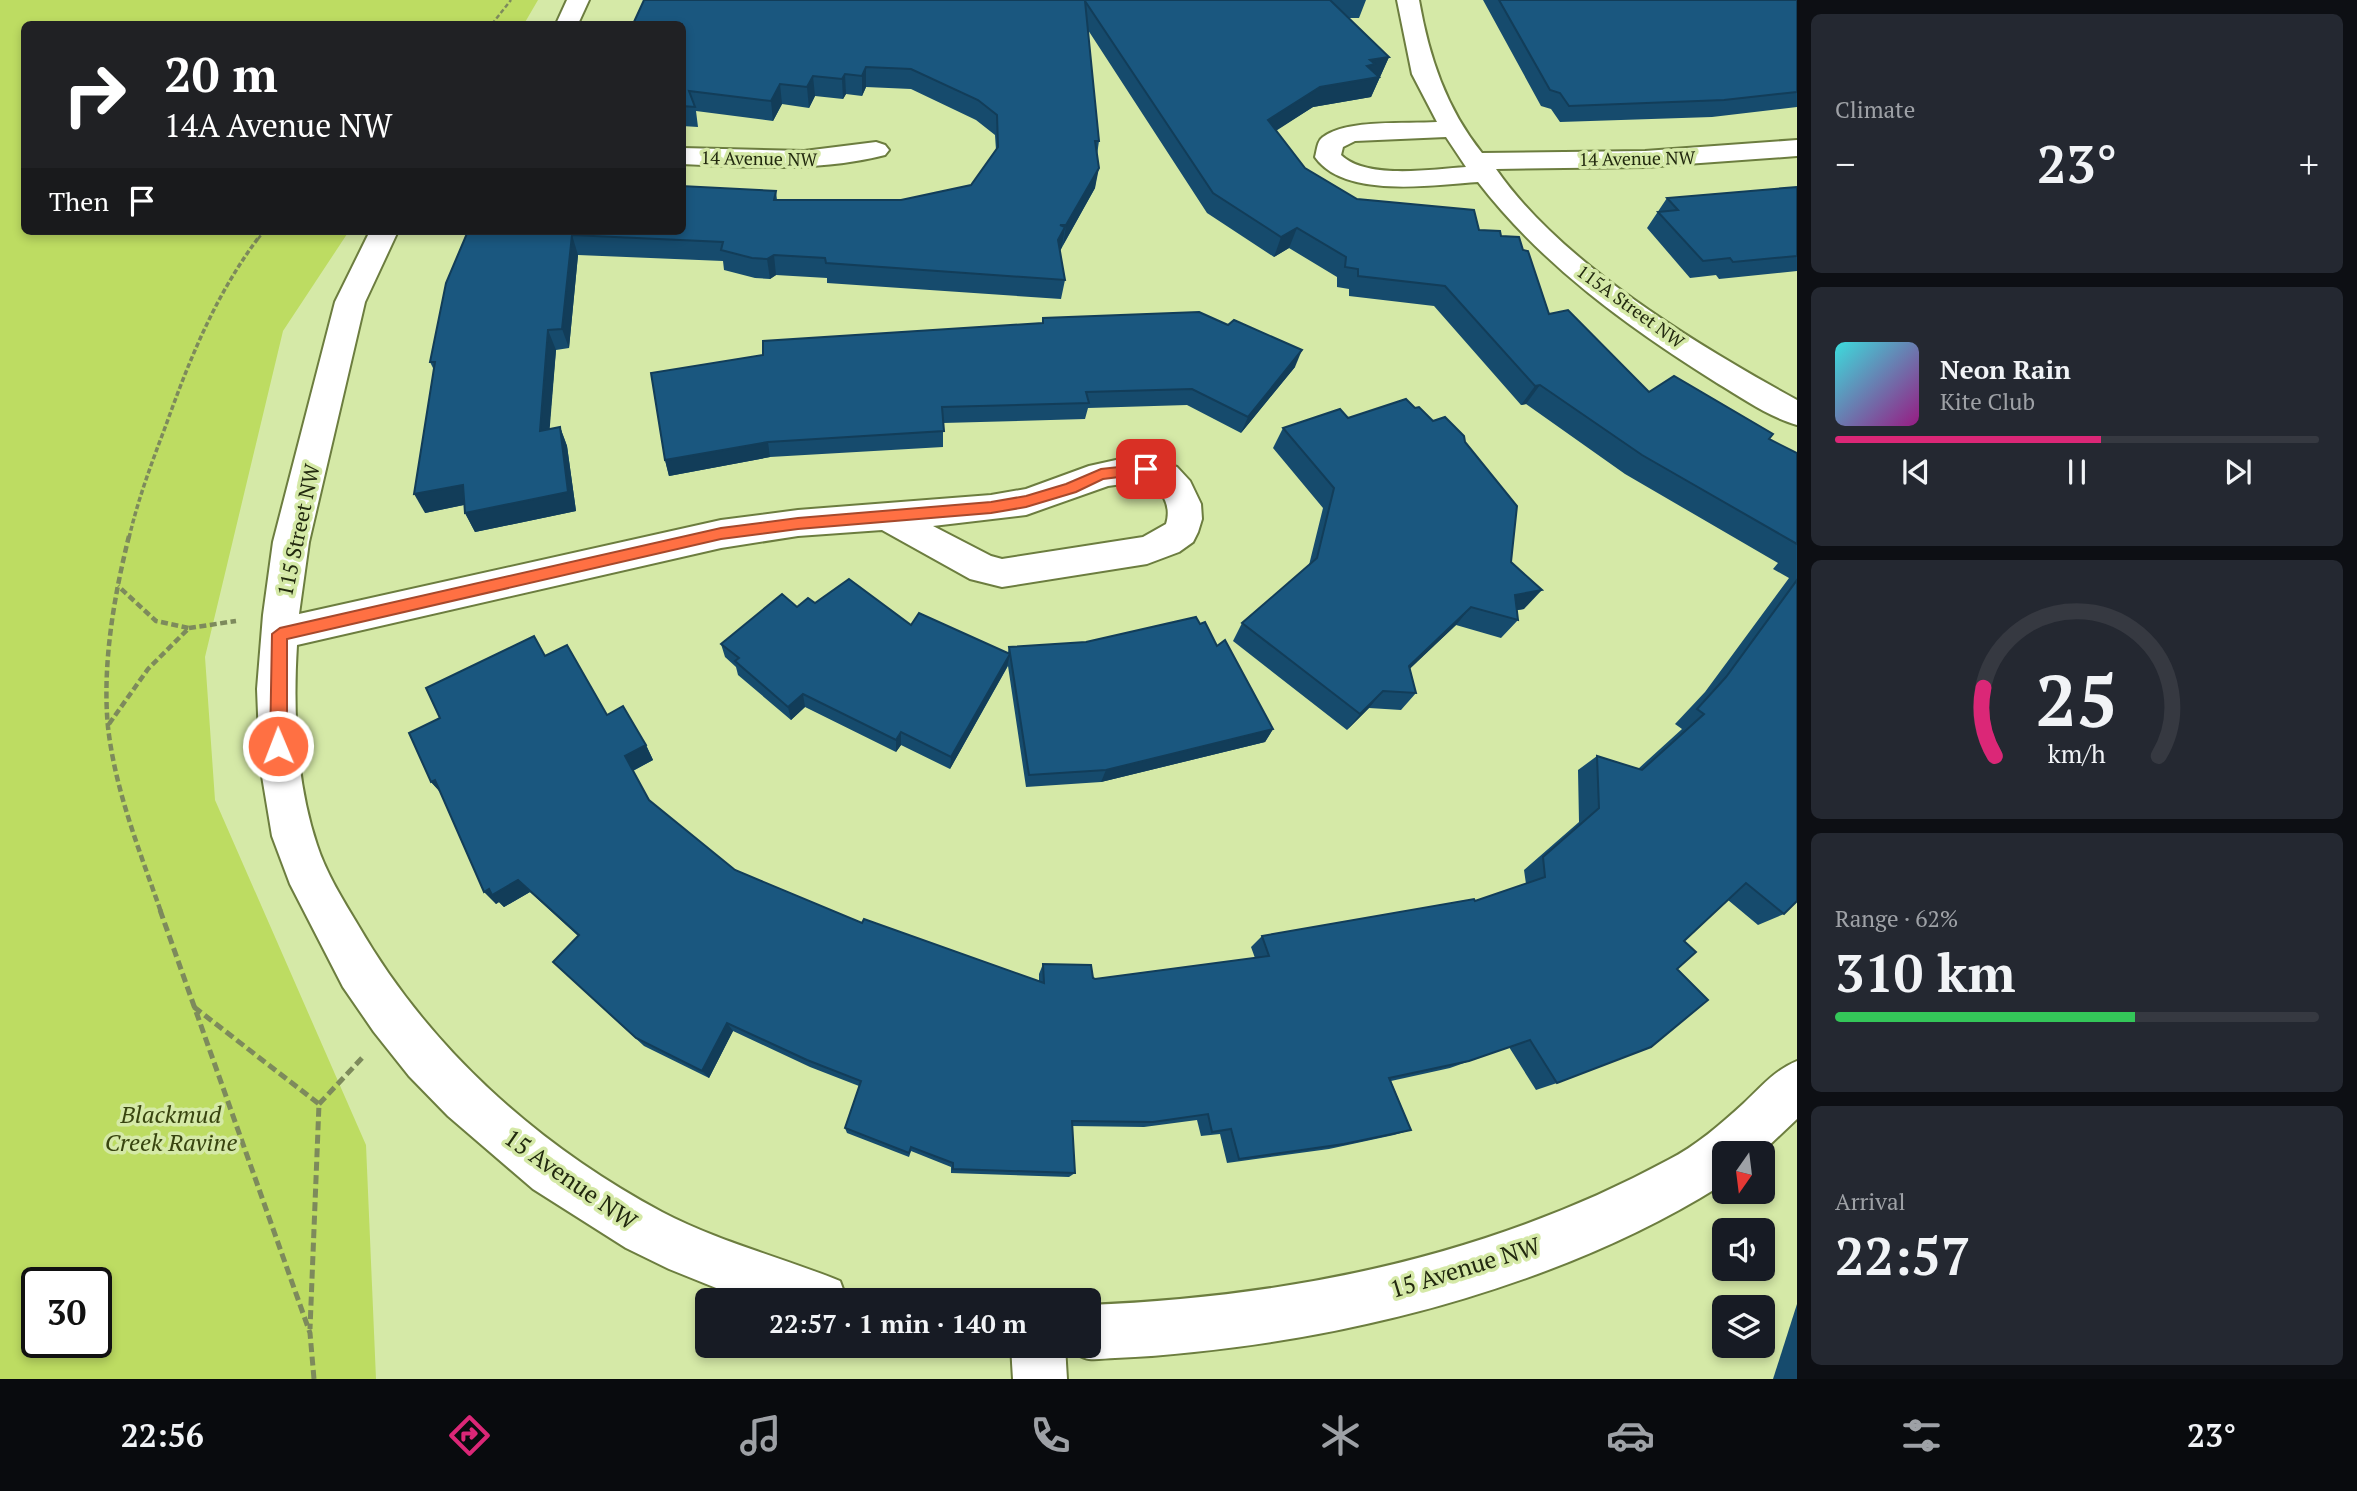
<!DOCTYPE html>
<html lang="en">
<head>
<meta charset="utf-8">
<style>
  body { margin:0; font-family:"PT Serif",serif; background:#242831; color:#f1f3f6; height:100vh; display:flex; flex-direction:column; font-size:26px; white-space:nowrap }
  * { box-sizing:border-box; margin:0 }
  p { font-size:23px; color:#9ea1a6 }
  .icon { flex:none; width:38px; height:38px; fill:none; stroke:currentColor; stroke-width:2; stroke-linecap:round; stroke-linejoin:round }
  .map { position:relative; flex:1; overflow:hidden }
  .drawer { display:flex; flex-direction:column; gap:14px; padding:14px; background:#0d0f14; width:560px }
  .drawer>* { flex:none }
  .hud { position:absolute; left:21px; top:21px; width:665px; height:214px; border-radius:10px; box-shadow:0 4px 10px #0003; background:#202124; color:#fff; overflow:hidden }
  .needle { width:46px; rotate:194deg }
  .controls { position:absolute; left:1712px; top:1141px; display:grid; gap:14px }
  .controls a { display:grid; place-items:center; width:63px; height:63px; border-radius:10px; background:#171b24; box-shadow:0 4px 10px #0003; font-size:35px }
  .speed { position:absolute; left:21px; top:1267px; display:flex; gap:14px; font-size:35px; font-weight:700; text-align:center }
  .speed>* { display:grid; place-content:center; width:91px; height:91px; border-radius:50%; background:#171b24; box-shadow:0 4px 10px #0003; line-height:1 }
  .speed .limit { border:4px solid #111; border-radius:10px; background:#fff; color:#111 }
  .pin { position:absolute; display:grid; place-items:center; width:60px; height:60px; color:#fff; margin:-30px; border-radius:14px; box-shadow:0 4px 10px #0006 }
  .me { position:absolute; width:77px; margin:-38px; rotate:359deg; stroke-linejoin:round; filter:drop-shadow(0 0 5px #0008) }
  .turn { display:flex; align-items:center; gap:24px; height:147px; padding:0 28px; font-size:32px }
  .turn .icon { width:91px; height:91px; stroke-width:2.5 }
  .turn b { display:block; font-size:49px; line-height:60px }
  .then { display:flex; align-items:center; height:66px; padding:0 28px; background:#0003; gap:14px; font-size:26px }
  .big { font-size:52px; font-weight:600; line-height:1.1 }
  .drawer .card { flex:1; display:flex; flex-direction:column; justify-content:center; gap:10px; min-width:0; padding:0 24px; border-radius:10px; background:#242831 }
  .drawer .dial { align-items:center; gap:0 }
  .dial svg { height:182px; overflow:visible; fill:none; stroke:#363941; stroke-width:7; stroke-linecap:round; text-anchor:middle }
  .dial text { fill:#f1f3f6; stroke:none }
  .song { display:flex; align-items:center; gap:21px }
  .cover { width:84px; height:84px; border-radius:10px; background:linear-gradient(135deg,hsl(180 70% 55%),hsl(310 70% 35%)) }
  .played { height:7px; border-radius:4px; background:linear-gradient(90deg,#db2777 55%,#363941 55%) }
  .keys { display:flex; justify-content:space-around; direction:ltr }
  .heat { display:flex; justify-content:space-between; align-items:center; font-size:38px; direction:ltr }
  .charge { height:10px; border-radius:5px; background:linear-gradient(90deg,#34c759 62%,#363941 0) }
  .trip { position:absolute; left:695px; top:1288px; width:406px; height:70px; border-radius:10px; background:#171b24; box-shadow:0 4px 10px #0003; font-weight:600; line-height:70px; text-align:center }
  .tabs { display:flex; height:112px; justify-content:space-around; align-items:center; background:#090b0e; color:#9ea1a6 }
  .tabs .icon { width:49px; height:49px }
  .tabs .current { color:#db2777 }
  .tabs b { font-size:32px; color:#f1f3f6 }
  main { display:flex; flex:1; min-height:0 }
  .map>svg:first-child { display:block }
  .green { fill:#bddc62; fill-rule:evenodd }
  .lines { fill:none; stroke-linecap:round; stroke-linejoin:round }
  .minor-casing { stroke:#6c7d3f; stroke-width:4 }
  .path-far3 { stroke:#7d8a5c; stroke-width:2.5; stroke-dasharray:4.5 2.5; stroke-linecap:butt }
  .path-far2 { stroke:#7d8a5c; stroke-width:3.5; stroke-dasharray:5 2.5; stroke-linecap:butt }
  .path-far1 { stroke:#7d8a5c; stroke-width:4.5; stroke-dasharray:7 3.5; stroke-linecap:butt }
  .path { stroke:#7d8a5c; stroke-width:5; stroke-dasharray:9 4.5; stroke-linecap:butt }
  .minor { fill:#fff; fill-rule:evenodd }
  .wall { fill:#164b6d }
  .shaded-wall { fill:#123d59 }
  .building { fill:#1a577f; stroke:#123d59; stroke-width:2 }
  .route { fill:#ff7043; stroke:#a6492c; stroke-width:2 }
  .labels { text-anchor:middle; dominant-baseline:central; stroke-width:7; stroke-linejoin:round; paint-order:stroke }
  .far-street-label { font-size:18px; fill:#22290f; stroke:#d5e9a7 }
  .street-label { font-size:21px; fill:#22290f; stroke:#d5e9a7 }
  .near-park-label { font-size:24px; font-style:italic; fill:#38440f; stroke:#d5e9a7 }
  .near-street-label { font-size:24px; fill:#22290f; stroke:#d5e9a7 }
</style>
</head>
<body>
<main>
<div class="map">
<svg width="1797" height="1379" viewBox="0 0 1797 1379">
  <rect width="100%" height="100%" fill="#d5e9a7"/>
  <path class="green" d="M0,0H538L524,24H24V231H349L283,331L205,657L215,800L366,1145L376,1379H0ZM37,1283H96V1342H37Z"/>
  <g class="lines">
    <defs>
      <g id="minor">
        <polygon points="567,0 589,0 578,24 556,24"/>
        <path d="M1397,0H1419C1429,57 1446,108 1482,153L1645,151L1797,140V156L1645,167L1496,169C1561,263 1697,345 1797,400V425C1769,417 1742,398 1717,383C1629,328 1542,265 1478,182C1433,185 1344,199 1315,157C1317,150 1317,141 1323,137C1347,119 1406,124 1437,122L1412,74ZM1446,137L1466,167C1433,169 1367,180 1341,155L1343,147L1355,141Z"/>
        <path d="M876,142L885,145L889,150L885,155C819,172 750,167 682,164V148L804,151Z"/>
        <path d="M370,231H398L365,302L309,542L299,614L721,520L798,510L991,495L1026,489L1089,466L1125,458L1146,457L1177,467L1190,481L1201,504L1202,519L1198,532L1193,542L1179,552L1147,564L1002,587L970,579L882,530L798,536L721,548L297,645C293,711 296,782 317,845C326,873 343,900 358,925C429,1048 537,1145 662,1212C719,1242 781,1257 840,1281L847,1300H746L669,1269L626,1248L533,1189L448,1116L409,1076L374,1032L343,987L290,884L272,836L260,764L257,689L263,615L273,542L335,302ZM1144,481C1162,488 1172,505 1166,524L1143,537L1002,559L991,556L933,526L1026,515L1108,486Z"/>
        <path d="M1797,1061V1119L1761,1153H1724V1183L1720,1186C1568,1281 1371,1334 1194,1352C1168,1355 1142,1357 1115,1358C1107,1358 1097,1360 1089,1359C1082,1358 1075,1353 1069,1351L1067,1346H1088V1305C1290,1297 1489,1257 1668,1160C1696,1146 1721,1124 1744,1103C1761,1087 1775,1070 1797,1061Z"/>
        <polygon points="1011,1346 1065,1346 1067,1379 1013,1379"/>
      </g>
    </defs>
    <use href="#minor" class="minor-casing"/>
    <g class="path-far3">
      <polyline points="492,24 511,0"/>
      <polyline points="258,239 264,231"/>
    </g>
    <path class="path-far2" d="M129,538C138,499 152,462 166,425C190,358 216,294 259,237"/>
    <g class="path-far1">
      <path d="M129,536C114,596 102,665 108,727C115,790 140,852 161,912"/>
      <polyline points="189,628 236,621"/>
      <polyline points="109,724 148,669 189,628 156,621 118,586"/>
    </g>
    <g class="path">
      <polyline points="160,910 310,1333 314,1379"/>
      <polyline points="194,1007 319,1104 310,1329"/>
      <polyline points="319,1104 362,1058"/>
    </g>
    <use href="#minor" class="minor"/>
  </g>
  <g class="wall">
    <polygon points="644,0 1366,0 1359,18 1348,18 1389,57 1371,97 1313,107 1276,130 1305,168 1357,199 1501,236 1523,250 1549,314 1649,392 1769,439 1797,453 1797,901 1784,914 1758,925 1728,900 1684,941 1677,969 1557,1083 1536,1090 1509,1047 1450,1068 1391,1081 1411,1130 1394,1135 1329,1149 1227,1163 1220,1134 1201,1136 1197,1120 1144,1127 1072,1126 1075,1173 1069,1177 951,1173 951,1167 911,1151 909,1157 847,1133 845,1128 859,1086 810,1067 733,1031 709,1078 644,1046 553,962 578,936 530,892 504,907 499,902 496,904 441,793 431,782 440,718 545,656 607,715 646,745 653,760 633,771 649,800 735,870 862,923 1039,981 1039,974 1043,964 1095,979 1255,958 1251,947 1262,936 1475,901 1526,884 1524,870 1579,822 1578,770 1597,756 1638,769 1682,729 1675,724 1705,692 1789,578 1773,569 1778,563 1625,474 1526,404 1521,405 1434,306 1349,296 1349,289 1337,287 1337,277 1289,248 1274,257 1207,213 1088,30 1099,141 1097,155 1095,188 1060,251 1065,280 1061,299 827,283 827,278 776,275 770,279 755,278 724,270 723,261 578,255 569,348 556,350 549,429 560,427 567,446 576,511 475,532 465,513 464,505 425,513 434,370 430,362 468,231 776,191 777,200 901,200 971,185 996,150 995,135 976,120 911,89 866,87 862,96 846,94 843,99 815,96 809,108 782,104 773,121 696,111 698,127 682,126 682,24"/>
    <polygon points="1483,0 1797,0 1797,107 1712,117 1560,122 1551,109 1541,106"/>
    <polygon points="1797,187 1797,271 1719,279 1716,275 1690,278 1647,228 1667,198"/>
    <polygon points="1043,318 1295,367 1241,433 1187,405 1088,408 1085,419 943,423 943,447 770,457 669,476 665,460 1042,323"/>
    <polygon points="1415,408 1433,421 1465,442 1511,562 1524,609 1517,610 1518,620 1501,638 1456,625 1410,668 1416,693 1401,710 1369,708 1347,730 1233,641 1242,623 1309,565 1323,508 1273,448 1283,428"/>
    <polygon points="815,603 911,625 1008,653 1009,647 1086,642 1200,624 1217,646 1273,729 1265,742 1101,782 1026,787 1008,666 950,769 901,745 896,752 805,707 791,720 738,675 736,667 725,657 721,644 797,607"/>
    <polygon points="1797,1304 1797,1379 1773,1379"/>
  </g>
  <g class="shaded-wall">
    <polygon points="1389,57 1371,97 1313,107 1262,140 1268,120 1320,87 1367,66 1370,60"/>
    <polygon points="866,67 866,87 862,96 862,76"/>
    <polygon points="845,74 846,94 843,99 842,79"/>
    <polygon points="813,76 815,96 809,108 807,87"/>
    <polygon points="780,84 782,104 773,121 771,101"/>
    <polygon points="1099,168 1095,188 1063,245 1066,225"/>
    <polygon points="1065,227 1062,247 1055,260 1058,240"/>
    <polygon points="1297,228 1289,248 1274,257 1281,237"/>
    <polygon points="572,235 578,255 569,348 562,329"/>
    <polygon points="774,255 776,275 770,279 767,259"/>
    <polygon points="548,330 556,350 548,450 540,431"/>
    <polygon points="1302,350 1295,367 1241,433 1248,417"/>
    <polygon points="1540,385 1526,404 1521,405 1535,386"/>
    <polygon points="560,427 567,446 576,511 475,532 465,513"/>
    <polygon points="768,442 770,457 669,476 665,460"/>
    <polygon points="463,485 473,503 425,513 414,494"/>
    <polygon points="1542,590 1524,609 1499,613 1515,595"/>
    <polygon points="1471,607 1456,625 1395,683 1409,666"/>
    <polygon points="1010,654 1007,667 950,769 951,757"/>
    <polygon points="1383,691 1369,708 1347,730 1360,714"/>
    <polygon points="803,694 805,707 791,720 788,707"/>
    <polygon points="1273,729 1265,742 1101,782 1106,770"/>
    <polygon points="901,732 901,745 896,752 896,740"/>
    <polygon points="646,745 653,760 632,771 625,756"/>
    <polygon points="435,780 444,796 431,782"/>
    <polygon points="518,880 530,892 504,907 499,902 496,904 484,892 489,889"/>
    <polygon points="727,1023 733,1031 709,1078 702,1071"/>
  </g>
  <g class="building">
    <polygon points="644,0 1330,0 1389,57 1370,60 1375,64 1367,66 1379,77 1320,87 1268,120 1305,168 1357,199 1474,210 1479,230 1500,231 1501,236 1519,237 1523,250 1528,251 1549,314 1568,310 1649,392 1674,376 1773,434 1769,439 1797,453 1797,544 1642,455 1540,385 1535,386 1445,286 1358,276 1358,269 1345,267 1346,257 1297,228 1281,237 1213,193 1085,1 1099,141 1095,141 1099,168 1066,225 1060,225 1065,227 1058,240 1065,280 826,263 825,258 774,255 767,259 752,258 721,250 723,242 572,235 562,329 548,330 540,431 560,427 568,492 465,513 463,485 414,494 435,362 430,362 446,283 468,231 682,231 682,186 776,191 774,200 901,200 971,185 998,147 997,115 978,100 911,69 866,67 862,76 845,74 842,79 813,76 807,87 780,84 771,101 689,91 695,107 682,106 682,24 633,24"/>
    <polygon points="1499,0 1797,0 1797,92 1724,100 1569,106 1560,93 1550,90"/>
    <polygon points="1797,187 1797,256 1733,262 1730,258 1703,261 1658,212 1678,210 1667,198"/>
    <polygon points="1199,312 1228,325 1234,320 1302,350 1248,417 1192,389 1086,392 1089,403 942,407 944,431 768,442 665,460 651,373 763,355 763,341 1043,323 1043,318"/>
    <polygon points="1406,399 1415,408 1419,407 1433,421 1445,417 1464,436 1465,442 1517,506 1511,562 1542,590 1515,595 1518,620 1471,607 1409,666 1416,693 1383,691 1360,714 1242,623 1317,558 1334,488 1283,428 1340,409 1348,418"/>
    <polygon points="849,579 911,625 919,613 1010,654 951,757 901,732 896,740 803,694 788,707 735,661 739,658 721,644 782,594 797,607 808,598 815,603"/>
    <polygon points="1797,580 1797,901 1784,914 1746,883 1684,941 1696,952 1677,969 1708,1000 1651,1047 1557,1083 1530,1040 1469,1061 1389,1078 1411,1130 1344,1144 1239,1159 1231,1129 1212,1132 1208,1114 1153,1122 1072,1121 1075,1173 953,1169 953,1163 911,1147 909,1153 845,1128 861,1081 807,1060 727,1023 702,1071 636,1038 553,962 579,935 518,880 492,895 489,889 484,892 435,780 431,782 409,733 440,718 426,688 534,636 545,656 567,645 607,715 623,706 646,745 625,756 649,800 735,870 862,923 864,919 1044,983 1043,964 1091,965 1093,978 1095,979 1269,956 1262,936 1474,899 1475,901 1545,877 1543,857 1599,808 1597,756 1642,770 1704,714 1697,709 1726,677"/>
    <polygon points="1196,617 1200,624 1205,622 1217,646 1225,640 1273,729 1106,770 1029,775 1009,647 1086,642"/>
  </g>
  <polygon class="route" points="1146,464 1151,466 1151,473 1103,479 1076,492 1026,507 991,513 798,529 721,539 287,639 287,746 284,751 278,753 273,751 270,746 272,634 280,628 721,528 798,518 991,502 1026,496 1066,484 1101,469"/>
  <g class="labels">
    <g class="far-street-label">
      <text transform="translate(759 158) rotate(1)">14 Avenue NW</text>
      <text transform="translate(1637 158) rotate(-1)">14 Avenue NW</text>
      <text transform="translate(1631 306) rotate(36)">115A Street NW</text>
    </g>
    <g class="street-label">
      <text transform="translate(298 530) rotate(-78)">115 Street NW</text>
    </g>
    <g class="near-park-label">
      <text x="171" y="1114">Blackmud<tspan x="171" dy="28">Creek Ravine</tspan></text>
    </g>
    <g class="near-street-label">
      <text transform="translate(571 1179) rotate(35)">15 Avenue NW</text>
      <text transform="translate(1465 1267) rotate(-17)">15 Avenue NW</text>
    </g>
  </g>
</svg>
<div class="controls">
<a><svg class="needle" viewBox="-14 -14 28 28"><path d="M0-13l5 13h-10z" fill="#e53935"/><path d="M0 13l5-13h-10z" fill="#9ea1a6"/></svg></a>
<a><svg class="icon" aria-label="sound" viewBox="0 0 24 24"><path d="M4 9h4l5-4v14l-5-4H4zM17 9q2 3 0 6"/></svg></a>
<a><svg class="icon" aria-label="layers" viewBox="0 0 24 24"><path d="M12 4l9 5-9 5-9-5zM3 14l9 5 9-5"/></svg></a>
</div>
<div class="speed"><div class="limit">30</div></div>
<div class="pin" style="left:1146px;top:469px;background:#d93025"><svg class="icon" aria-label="arrive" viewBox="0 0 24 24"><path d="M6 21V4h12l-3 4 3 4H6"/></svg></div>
<svg class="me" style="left:278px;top:746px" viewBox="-20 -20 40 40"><circle r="17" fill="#ff7043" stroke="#fff" stroke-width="3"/><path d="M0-11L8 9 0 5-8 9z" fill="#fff"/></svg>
<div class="trip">22:57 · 1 min · 140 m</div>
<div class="hud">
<div class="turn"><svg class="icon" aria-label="right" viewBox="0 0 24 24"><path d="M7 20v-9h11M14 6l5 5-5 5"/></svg><div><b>20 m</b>14A Avenue NW</div></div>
<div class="then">Then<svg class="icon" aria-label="arrive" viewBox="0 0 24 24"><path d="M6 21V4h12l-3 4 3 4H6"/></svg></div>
</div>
</div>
<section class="drawer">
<div class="card"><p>Climate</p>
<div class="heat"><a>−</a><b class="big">23°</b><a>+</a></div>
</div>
<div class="card">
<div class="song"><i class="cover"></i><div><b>Neon Rain</b><p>Kite Club</p></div></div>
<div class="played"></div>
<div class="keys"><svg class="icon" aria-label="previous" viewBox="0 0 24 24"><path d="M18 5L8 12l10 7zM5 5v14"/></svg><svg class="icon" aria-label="pause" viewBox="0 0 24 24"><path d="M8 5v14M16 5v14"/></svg><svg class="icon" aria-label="next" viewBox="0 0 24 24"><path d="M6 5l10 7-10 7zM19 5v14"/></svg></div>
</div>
<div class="card dial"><svg viewBox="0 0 100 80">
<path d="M14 69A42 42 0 1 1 86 69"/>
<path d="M14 69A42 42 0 0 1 9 39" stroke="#db2777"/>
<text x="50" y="56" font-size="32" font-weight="700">25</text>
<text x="50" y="72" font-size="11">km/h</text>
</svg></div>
<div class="card"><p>Range · 62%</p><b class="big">310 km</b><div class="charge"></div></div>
<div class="card"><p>Arrival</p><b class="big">22:57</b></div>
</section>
</main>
<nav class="tabs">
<b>22:56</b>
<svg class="icon current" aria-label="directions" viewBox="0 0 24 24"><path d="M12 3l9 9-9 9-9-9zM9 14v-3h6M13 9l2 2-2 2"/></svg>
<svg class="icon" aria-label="music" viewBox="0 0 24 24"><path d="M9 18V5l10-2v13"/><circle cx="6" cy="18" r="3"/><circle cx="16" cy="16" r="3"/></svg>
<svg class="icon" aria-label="phone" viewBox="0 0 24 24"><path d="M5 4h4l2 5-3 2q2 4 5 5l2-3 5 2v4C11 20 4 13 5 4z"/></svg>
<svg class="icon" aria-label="climate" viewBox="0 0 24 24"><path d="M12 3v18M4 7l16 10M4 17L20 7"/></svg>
<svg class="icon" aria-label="car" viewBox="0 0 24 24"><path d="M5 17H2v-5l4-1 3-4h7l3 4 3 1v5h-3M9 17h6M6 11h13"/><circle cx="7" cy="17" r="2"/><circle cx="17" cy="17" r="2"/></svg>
<svg class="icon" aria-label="filters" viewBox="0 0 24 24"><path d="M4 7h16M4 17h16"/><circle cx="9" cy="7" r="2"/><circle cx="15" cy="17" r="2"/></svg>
<b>23°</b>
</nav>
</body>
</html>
